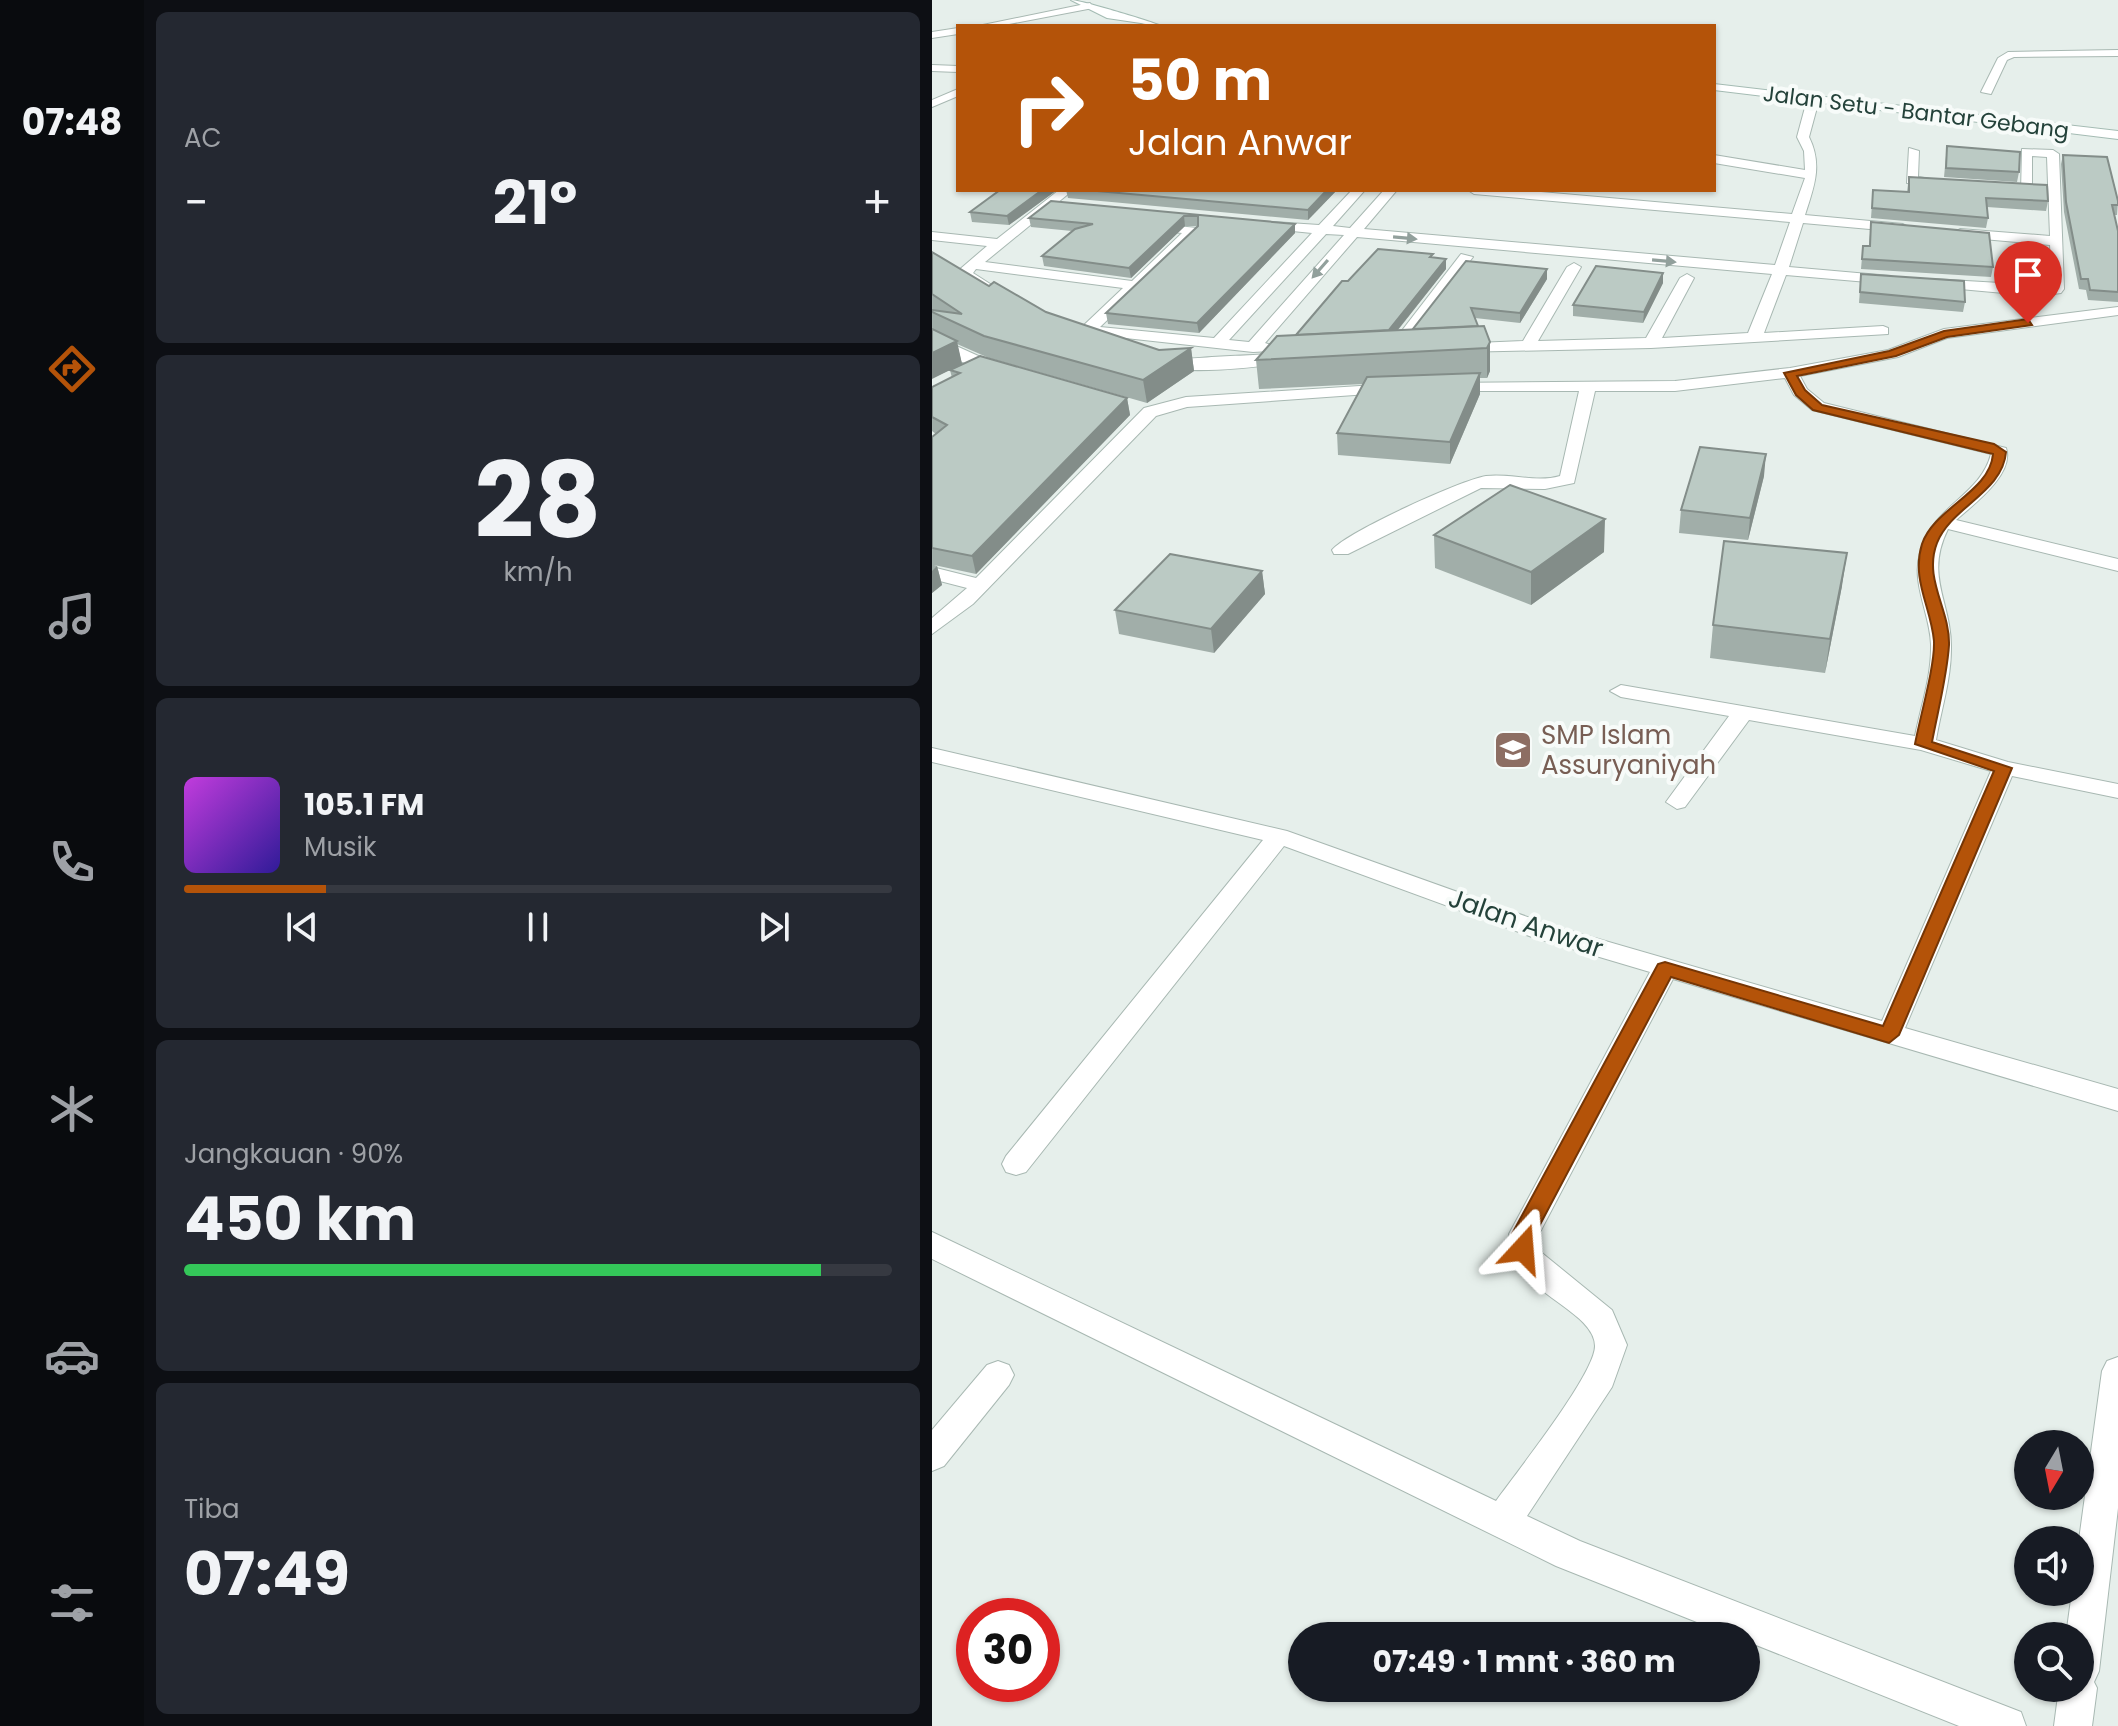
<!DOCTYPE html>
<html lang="id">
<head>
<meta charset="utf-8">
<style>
  body { margin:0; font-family:Poppins,sans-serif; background:#242831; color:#f1f3f6; height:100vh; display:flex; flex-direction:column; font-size:30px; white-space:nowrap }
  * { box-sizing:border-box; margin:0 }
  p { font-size:26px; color:#9ea1a6 }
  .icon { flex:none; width:44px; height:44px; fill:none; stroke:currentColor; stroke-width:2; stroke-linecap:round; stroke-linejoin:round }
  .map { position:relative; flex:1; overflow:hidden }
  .drawer { display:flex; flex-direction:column; gap:12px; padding:12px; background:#0d0f14; width:788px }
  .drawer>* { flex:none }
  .hud { position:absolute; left:24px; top:24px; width:760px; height:168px; border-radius:0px; box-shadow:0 2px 6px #0004; background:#b45309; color:#fff; overflow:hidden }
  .needle { width:52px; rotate:190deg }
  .controls { position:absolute; left:1082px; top:1430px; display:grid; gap:16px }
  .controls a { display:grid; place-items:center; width:80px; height:80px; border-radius:50%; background:#171b24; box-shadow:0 2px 6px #0004; font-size:40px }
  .speed { position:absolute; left:24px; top:1598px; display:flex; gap:16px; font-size:40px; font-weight:700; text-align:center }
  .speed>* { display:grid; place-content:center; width:104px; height:104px; border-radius:50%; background:#171b24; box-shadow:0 2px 6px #0004; line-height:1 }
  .speed .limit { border:12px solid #d22; background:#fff; color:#111 }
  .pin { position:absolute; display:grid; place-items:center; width:68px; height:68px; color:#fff; margin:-82px -34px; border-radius:50% 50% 50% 0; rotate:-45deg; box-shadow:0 0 8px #0007 }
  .pin .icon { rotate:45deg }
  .me { position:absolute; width:88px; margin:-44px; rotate:19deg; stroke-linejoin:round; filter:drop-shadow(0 0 6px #0008) }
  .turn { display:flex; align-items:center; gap:28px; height:168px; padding:0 40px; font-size:36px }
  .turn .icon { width:104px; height:104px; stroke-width:2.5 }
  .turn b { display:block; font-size:56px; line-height:68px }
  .big { font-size:60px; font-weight:700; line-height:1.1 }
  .drawer .tile { flex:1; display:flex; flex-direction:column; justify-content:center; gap:12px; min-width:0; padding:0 28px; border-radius:12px; background:#242831 }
  .drawer .dial { align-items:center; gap:0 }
  .dial b { font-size:104px; line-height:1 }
  .song { display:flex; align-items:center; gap:24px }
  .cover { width:96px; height:96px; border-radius:12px; background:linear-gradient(135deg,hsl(290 70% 55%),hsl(250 70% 35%)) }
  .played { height:8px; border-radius:4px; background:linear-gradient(90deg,#b45309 20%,#363941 20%) }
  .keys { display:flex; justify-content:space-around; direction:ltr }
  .heat { display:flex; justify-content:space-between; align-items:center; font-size:44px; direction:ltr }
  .charge { height:12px; border-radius:6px; background:linear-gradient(90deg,#34c759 90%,#363941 0) }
  .trip { position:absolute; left:356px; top:1622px; width:472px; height:80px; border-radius:40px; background:#171b24; box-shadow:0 2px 6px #0004; font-weight:700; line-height:80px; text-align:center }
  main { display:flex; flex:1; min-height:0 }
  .tabs { display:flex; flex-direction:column; width:144px; justify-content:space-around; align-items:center; background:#090b0e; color:#9ea1a6 }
  .tabs .icon { width:56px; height:56px }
  .tabs .selected { color:#b45309 }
  .tabs b { font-size:36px; color:#f1f3f6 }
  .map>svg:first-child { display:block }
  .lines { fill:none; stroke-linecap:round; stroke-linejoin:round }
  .minor-casing { stroke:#a8b8b2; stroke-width:2 }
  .secondary-casing { stroke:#a4bbb3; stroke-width:2 }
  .minor { fill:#fff; fill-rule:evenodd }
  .secondary { fill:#fff; fill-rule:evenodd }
  .wall { fill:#a1aea9 }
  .shaded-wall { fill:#838d89 }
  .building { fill:#bbcac4; stroke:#838d89; stroke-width:2 }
  .oneway { fill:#92a09c }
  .route { fill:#b45309; stroke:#753606; stroke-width:2 }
  .labels { text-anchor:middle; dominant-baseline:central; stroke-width:8; stroke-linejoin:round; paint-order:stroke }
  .far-street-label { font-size:22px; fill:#24423a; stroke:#f7fbf9 }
  .education-label { font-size:26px; fill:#785e54; stroke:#f7fbf9; text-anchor:start }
  .street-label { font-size:26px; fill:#24423a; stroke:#f7fbf9 }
</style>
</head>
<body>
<main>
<nav class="tabs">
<b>07:48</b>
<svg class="icon selected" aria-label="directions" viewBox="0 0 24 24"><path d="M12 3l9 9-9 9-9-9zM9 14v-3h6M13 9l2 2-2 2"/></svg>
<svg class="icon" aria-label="music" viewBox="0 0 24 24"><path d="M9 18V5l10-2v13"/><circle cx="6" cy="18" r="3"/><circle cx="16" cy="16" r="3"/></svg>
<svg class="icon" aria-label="phone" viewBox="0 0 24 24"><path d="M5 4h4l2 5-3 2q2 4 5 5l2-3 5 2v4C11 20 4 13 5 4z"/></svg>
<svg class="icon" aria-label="climate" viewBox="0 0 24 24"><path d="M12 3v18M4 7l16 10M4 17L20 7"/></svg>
<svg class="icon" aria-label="car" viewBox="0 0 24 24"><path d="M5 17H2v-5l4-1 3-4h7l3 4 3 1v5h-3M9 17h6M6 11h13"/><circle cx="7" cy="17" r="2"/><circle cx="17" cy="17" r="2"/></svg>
<svg class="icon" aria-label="filters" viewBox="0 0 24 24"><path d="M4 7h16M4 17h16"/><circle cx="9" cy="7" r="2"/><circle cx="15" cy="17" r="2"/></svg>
</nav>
<section class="drawer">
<div class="tile"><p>AC</p>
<div class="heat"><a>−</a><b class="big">21°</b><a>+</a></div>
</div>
<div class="tile dial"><b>28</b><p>km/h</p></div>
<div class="tile">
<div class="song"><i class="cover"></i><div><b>105.1 FM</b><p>Musik</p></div></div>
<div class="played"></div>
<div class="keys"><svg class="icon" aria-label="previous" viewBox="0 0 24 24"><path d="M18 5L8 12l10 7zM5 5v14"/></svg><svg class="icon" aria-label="pause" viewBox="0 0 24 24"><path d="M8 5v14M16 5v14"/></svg><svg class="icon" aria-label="next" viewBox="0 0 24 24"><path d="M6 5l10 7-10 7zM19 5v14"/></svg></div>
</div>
<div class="tile"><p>Jangkauan · 90%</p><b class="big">450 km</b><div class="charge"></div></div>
<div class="tile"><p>Tiba</p><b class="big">07:49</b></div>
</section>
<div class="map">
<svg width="1186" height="1726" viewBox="0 0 1186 1726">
  <rect width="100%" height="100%" fill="#e6efeb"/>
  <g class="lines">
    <defs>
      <g id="minor">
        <polygon points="158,3 161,8 67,26 46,26"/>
        <polygon points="218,22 222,26 209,26 210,24"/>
        <polygon points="26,28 26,34 0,38 0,32"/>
        <polygon points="1186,50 1186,56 1082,57 1075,60 1059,94 1049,92 1066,58 1076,52"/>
        <polygon points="0,65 26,66 26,72 0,71"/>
        <polygon points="26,89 26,96 0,107 0,100"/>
        <path d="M881,97L887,100L877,137C891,165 882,187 873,215L971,224L978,228L971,232L871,223L857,267L959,276L966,280L959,284L854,275L832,333L951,326L956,328V334L719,348L526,352L518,347L521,344L591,341L635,267L642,263L649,267L606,341L714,338L748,278L755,274L762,278L730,338L816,333L840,274L425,237L333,343L339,345V351L321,352L139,332V326L152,325L191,288L44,269L41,273L66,289L54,292L29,278L27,270L55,246L0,240V232L65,239L127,190H141L53,262L200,281L250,233L213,229V223L297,231V237L264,235L168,327L282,338L380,233L330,228L325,227V221L387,225L420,190H433L401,226L418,228L452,190H465L432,229L843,265L858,222L542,194L536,190H586L860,214L873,178L782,163V155L873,170L872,151L865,137L875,100ZM394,234L412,235L317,342L297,340Z"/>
        <polygon points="977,148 987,151 986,177 1011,181 1011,187 975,183"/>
        <polygon points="1090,149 1121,150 1127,154 1132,289 1129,293 1106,296 995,286 993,283 1000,279 1120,286 1118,245 1028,237 1021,233 1028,229 1118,236 1115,157 1100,156 1100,189 1089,192"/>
        <polygon points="529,254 541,257 468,352 458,352 458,346"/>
        <path d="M1186,307V315L1015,338L966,357L868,376L875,389L892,403L1074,448C1083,474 1041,505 1024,520L1186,559V571L1016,529C992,577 1020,602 1019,649C1019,680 1009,710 1004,740L1076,762L1186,784V798L1080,776L973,1028L1186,1089V1111L741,979L607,1234L610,1253L680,1310L695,1345L680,1387L595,1516L648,1541L1089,1712L1094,1726H1027L814,1641V1636H800L624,1566L0,1259V1232L564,1501C584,1473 663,1374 663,1346C663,1308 573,1290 577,1234L718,972L600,937L352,846L94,1172L84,1175L74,1172L70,1164L74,1156L331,840L0,762V748L355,831L618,925L950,1021L1059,771L989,750L817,720L753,807L745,809L734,802L797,716L689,697L678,691L689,685L983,736C989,706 1000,675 999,644C998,614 979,583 988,553C1000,505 1048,497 1059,454L880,410L862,395L853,378L743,391H663L642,483L613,489L549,488L416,554H402L400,550C415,532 529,480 554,476C579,473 604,483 628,476L647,391H516L508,386L510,383L743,381L858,368L956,350L1012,329Z"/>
        <polygon points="0,335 75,369 67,374 24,360 0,346"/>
        <path d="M354,353L360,355V361C337,367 239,377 223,363C229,358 336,355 354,353Z"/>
        <polygon points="459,384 467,389 465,392 255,407 224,416 41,604 0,634 0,618 35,588 0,579 0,567 44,578 212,408 254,397"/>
        <polygon points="1186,1357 1186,1508 1167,1671 1162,1682 1165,1688 1160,1726 1122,1726 1127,1688 1148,1688 1148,1636 1134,1636 1140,1592 1148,1592 1147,1540 1170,1371 1175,1361"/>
        <polygon points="66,1361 77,1365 82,1375 77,1385 12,1466 0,1471 0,1430 55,1365"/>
      </g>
      <g id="secondary">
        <path d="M139,0C148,0 221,22 229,26L175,18Z"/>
        <polygon points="782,84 1186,131 1186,139 782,90"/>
      </g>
    </defs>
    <use href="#minor" class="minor-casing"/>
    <use href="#secondary" class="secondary-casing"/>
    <use href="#minor" class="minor"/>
    <use href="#secondary" class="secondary"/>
  </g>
  <g class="wall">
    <polygon points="1015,146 1087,172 1085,182 1012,177"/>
    <polygon points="1131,155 1186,201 1185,215 1182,215 1186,231 1186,302 1156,300 1154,290 1147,289 1132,212 1129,164"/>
    <polygon points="977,177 1116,201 1114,211 1055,207 1056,218 1054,228 939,218 941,190 975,192"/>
    <polygon points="125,190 77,225 40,222 38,212"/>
    <polygon points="134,190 405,190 376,220 136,198"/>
    <polygon points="119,201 363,224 363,233 267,333 176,324 174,313 266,226 253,226 199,278 112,266 110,256 140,231 99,227 97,218"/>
    <polygon points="939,222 1061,267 1059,277 929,269 931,246 937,246"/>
    <polygon points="0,252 57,286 114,312 227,350 259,348 262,371 215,403 57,358 25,344 30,364 195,398 198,415 44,574 2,565 5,566 10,585 0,593 0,437 4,434 0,431 0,387 20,378 18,370 0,378"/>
    <polygon points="501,257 514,259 514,269 466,330 481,329 615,269 615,279 588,323 543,318 546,326 552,326 558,371 555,378 548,378 548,394 518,464 406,455 405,433 432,384 327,389 324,360 364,335 416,281"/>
    <polygon points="731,273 731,283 711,323 641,316 641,305"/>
    <polygon points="929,274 1033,302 1031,312 927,303"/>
    <polygon points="832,476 816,540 747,533 749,510"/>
    <polygon points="502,535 672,552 599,605 503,568"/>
    <polygon points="330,571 333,594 282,653 187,634 183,610"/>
    <polygon points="910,586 893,673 778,658 781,625"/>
  </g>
  <g class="shaded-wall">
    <polygon points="110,190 125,190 77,225 75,216"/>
    <polygon points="395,190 405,190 376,220 376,210"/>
    <polygon points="252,216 253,226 199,278 197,268"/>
    <polygon points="363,224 363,233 267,333 265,323"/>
    <polygon points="514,259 514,269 456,342 456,332"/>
    <polygon points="615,269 615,279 588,323 588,313"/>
    <polygon points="731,273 731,283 711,323 712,312"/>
    <polygon points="25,341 30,364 0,379 0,353"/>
    <polygon points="558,342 558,371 555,378 555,348"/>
    <polygon points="259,348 262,371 215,403 211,380"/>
    <polygon points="548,373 548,394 518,464 518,442"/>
    <polygon points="195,398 198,415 44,574 40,556"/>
    <polygon points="834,454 832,476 816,540 818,518"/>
    <polygon points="673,519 672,552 599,605 599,572"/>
    <polygon points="915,553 910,586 893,673 898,639"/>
    <polygon points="5,566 10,585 0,593 0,571"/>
    <polygon points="330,571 333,594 282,653 279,629"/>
  </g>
  <g class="building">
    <polygon points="1015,146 1088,152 1087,172 1014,168"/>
    <polygon points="1131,155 1175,157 1186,201 1186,205 1180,205 1186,231 1186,292 1158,290 1156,279 1149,279 1134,202"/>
    <polygon points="977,177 1115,185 1116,201 1054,198 1056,218 940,208 941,190 977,192"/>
    <polygon points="68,190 110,190 75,216 38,212"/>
    <polygon points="154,190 395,190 376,210"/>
    <polygon points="119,201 363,224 265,323 174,313 266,226 266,216 252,216 197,268 110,256 143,229 161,224 97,218"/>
    <polygon points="939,222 1057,233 1061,267 930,259 931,246 938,246"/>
    <polygon points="446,249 501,254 498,257 514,259 457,330 364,335 410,281 416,281"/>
    <polygon points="0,252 57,286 62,282 114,312 227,350 259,348 211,380 52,336 0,312 0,310 30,314 0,294"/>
    <polygon points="534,261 615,269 588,313 539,308 546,326 481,329"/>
    <polygon points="664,266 731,273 712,312 641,305"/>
    <polygon points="929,274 1032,281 1033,302 928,292"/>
    <polygon points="552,326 558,342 555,348 324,360 345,336"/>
    <polygon points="0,329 25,341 0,353"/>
    <polygon points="48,356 195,398 40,556 0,548 0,437 15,425 0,417 0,387 28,373 18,370"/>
    <polygon points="548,373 518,442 405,433 435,377"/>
    <polygon points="768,447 834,454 818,518 749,510"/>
    <polygon points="578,485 673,519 599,572 502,535"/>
    <polygon points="792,541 915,553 898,639 781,625"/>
    <polygon points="238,554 330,571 279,629 183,610"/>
  </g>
  <defs><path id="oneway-solid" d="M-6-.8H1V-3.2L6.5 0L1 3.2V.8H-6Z" transform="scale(2)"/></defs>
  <g class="oneway">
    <use href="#oneway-solid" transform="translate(473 238) rotate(5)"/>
    <use href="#oneway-solid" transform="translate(732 261) rotate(5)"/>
    <use href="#oneway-solid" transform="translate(388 269) rotate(131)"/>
  </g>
  <path class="route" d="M1096,319L1100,325L1015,337L964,356L865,376L873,390L890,405L1062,444L1074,452C1071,492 1019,507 1005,543C991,579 1018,609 1017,645C1015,676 1006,710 1000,742L1080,768L967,1035L957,1043L739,977L603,1234L599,1256L591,1258L583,1256L580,1234L726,964L733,962L951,1026L1062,771L983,744C988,717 1003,666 1002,641C999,607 979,579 990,544C1002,508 1058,492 1061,454L881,410L864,395L852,373L957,351L1012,331Z"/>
  <defs>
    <symbol id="school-square" viewBox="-11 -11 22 22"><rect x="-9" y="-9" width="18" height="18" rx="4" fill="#8d6e63" stroke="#f7fbf9"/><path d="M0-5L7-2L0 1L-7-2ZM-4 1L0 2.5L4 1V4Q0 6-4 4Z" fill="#fff"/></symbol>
  </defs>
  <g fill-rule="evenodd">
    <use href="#school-square" x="559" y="728" width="44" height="44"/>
  </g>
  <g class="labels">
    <g class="far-street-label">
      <text transform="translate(984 112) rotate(7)">Jalan Setu - Bantar Gebang</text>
    </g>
    <g class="education-label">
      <text x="609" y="735">SMP Islam<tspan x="609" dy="30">Assuryaniyah</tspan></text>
    </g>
    <g class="street-label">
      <text transform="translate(594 923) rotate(19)">Jalan Anwar</text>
    </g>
  </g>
</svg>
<div class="controls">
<a><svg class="needle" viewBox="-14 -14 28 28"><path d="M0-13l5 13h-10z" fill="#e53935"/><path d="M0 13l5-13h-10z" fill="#9ea1a6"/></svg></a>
<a><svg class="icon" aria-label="sound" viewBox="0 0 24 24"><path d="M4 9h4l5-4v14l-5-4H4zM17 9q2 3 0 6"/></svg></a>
<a><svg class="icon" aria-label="search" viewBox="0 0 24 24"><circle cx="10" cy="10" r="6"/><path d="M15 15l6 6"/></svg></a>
</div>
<div class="speed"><div class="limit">30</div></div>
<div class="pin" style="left:1096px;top:323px;background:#d93025"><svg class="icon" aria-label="arrive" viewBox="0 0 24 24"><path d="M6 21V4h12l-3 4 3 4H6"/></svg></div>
<svg class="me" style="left:591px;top:1249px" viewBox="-20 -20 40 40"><path d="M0-17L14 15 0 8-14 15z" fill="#b45309" stroke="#fff" stroke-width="4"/></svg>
<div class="trip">07:49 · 1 mnt · 360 m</div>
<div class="hud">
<div class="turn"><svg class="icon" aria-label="right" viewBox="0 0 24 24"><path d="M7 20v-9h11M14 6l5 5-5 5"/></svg><div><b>50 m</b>Jalan Anwar</div></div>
</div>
</div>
</main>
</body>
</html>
